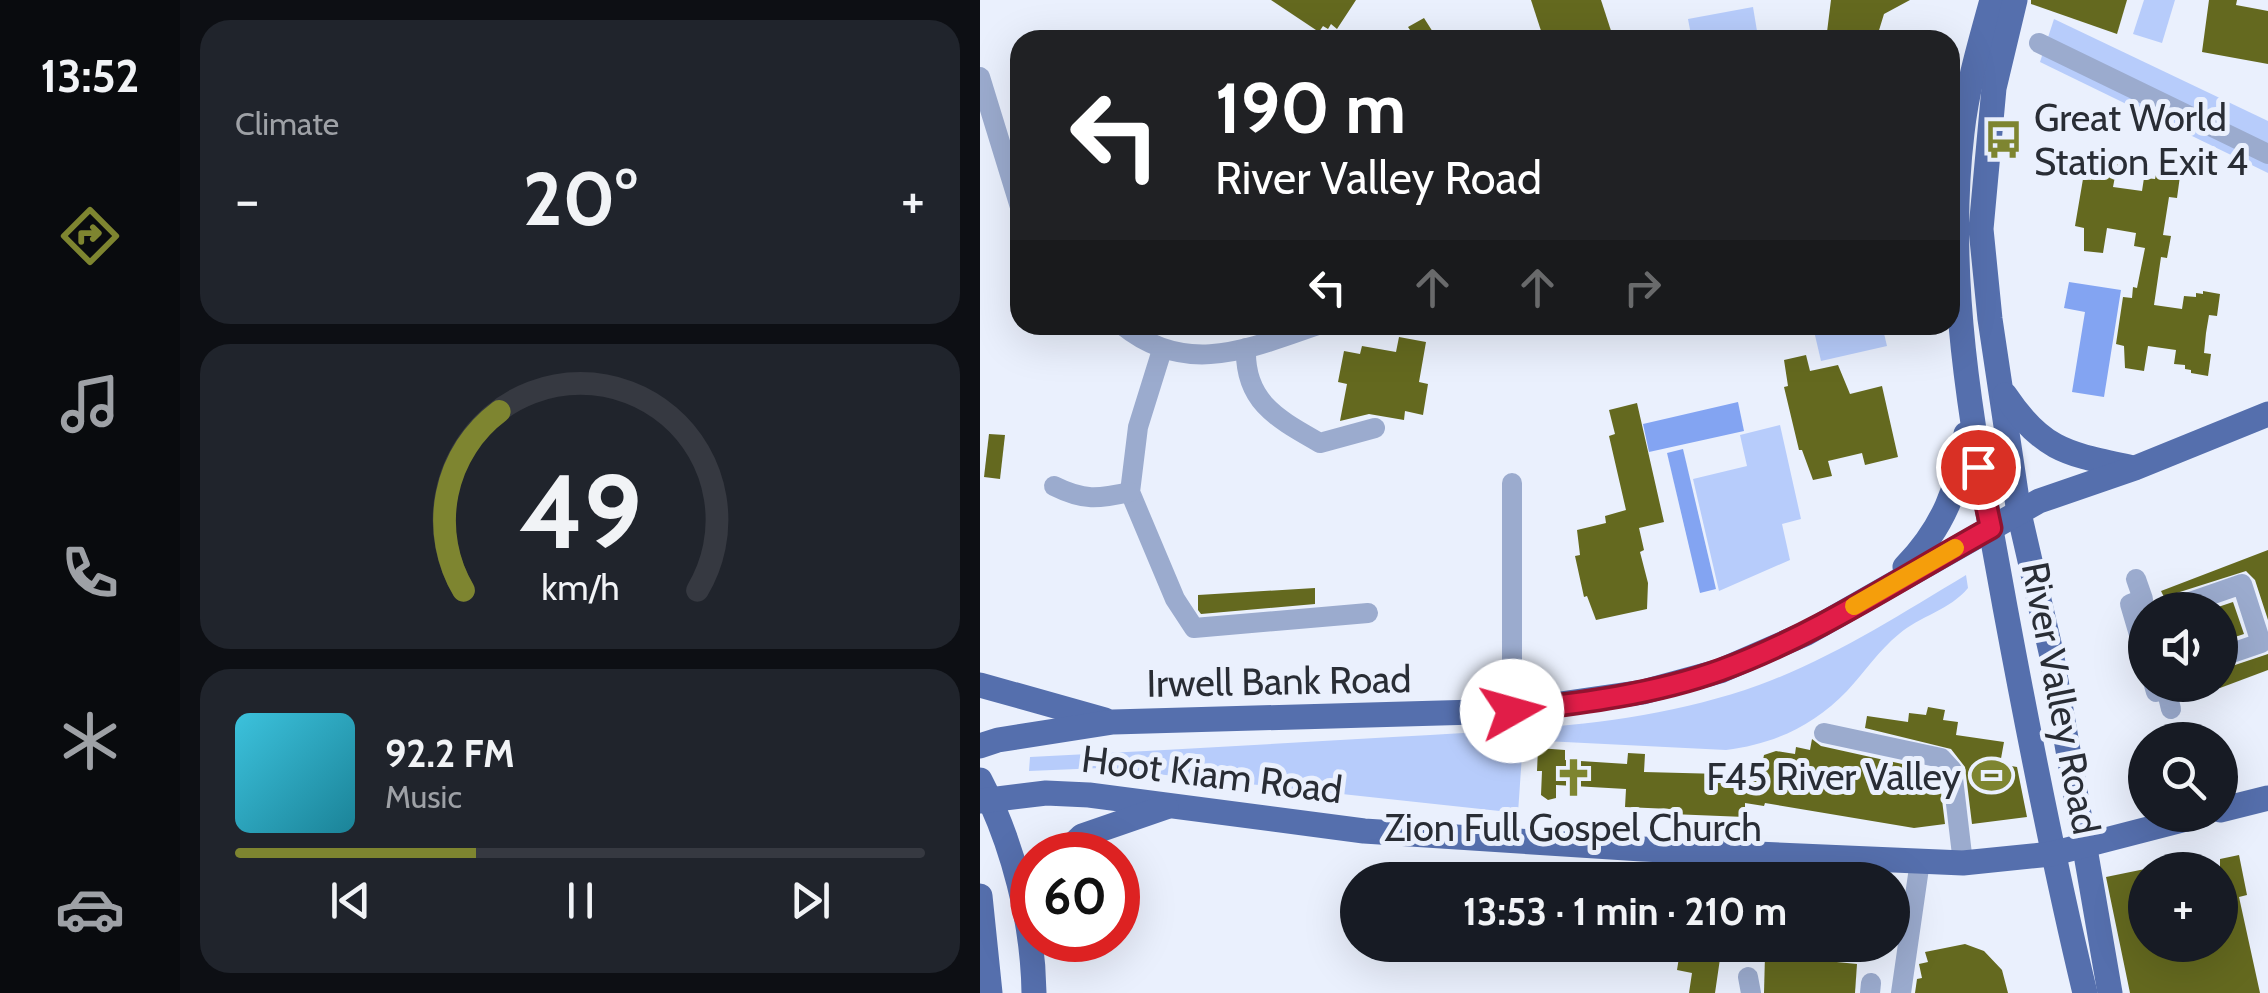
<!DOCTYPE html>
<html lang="en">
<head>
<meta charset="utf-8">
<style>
  body { margin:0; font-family:Cabin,sans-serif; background:#20242c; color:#f1f3f6; height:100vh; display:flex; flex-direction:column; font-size:38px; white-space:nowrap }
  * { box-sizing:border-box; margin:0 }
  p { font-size:32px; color:#9ea1a6 }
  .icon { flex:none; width:55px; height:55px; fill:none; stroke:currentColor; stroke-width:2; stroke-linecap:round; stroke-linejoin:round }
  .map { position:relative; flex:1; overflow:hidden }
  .side { display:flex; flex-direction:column; gap:20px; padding:20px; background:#0d0f14; width:800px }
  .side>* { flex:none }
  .banner { position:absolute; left:30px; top:30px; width:950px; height:305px; border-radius:30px; box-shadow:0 10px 40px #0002; background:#202124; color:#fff; overflow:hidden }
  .fabs { position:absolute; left:1148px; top:592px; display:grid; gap:20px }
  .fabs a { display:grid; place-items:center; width:110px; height:110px; border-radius:50%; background:#171b24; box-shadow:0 10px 40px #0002; font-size:50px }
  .speed { position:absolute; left:30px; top:832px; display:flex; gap:20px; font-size:50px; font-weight:700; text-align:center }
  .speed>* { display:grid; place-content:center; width:130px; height:130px; border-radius:50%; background:#171b24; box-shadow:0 10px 40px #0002; line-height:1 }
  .speed .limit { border:15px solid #d22; background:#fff; color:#111 }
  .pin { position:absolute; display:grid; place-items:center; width:85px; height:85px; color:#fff; margin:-42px; border:5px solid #fff; border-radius:50%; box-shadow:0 2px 10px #0007 }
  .me { position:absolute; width:110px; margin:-55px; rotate:83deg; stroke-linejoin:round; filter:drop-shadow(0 0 8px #0008) }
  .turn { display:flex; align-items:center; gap:35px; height:210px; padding:0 40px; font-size:45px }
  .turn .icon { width:130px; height:130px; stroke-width:2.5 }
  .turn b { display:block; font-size:70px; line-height:85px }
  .lanes { display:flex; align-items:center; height:95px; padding:0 40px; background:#0003; justify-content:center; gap:50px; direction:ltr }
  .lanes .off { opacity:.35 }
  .big { font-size:75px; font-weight:800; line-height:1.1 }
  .side .widget { flex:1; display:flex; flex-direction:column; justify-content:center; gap:15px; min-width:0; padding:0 35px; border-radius:30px; background:#20242c }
  .side .dial { align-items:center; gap:0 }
  .dial svg { height:260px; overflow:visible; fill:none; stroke:#363941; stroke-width:7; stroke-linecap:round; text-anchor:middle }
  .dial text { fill:#f1f3f6; stroke:none }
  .song { display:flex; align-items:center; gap:30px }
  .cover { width:120px; height:120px; border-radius:15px; background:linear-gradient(135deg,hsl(190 70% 55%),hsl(190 70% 35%)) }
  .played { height:10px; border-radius:5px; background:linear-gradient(90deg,#7e8530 35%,#363941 35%) }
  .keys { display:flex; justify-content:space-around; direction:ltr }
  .heat { display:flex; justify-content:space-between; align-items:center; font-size:55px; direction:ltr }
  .trip { position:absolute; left:360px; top:862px; width:570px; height:100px; border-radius:50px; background:#171b24; box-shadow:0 10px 40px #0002; font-weight:800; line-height:100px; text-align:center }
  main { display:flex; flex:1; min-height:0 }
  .tab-bar { display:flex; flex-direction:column; width:180px; justify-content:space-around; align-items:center; background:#090b0e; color:#9ea1a6 }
  .tab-bar .icon { width:70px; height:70px }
  .tab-bar .active { color:#7e8530 }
  .tab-bar b { font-size:45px; color:#f1f3f6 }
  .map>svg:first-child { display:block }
  .green { fill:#b7ccfb }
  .water { fill:#83a4f2 }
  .building { fill:#64691f }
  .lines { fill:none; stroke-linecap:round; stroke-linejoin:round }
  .minor { stroke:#9babce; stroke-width:20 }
  .major { stroke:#556fad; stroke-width:25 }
  .route-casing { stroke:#92132f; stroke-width:25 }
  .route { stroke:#e11d48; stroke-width:18 }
  .slow { stroke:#f59e0b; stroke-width:18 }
  .labels { text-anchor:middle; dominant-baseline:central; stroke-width:10; stroke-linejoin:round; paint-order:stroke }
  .poi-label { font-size:38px; fill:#292d35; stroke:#eaf0fd; text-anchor:start }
  .street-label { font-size:38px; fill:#292d35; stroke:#eaf0fd }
</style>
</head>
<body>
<main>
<nav class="tab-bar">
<b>13:52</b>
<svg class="icon active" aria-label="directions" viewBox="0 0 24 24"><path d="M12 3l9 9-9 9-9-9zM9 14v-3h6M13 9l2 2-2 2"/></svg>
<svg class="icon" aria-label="music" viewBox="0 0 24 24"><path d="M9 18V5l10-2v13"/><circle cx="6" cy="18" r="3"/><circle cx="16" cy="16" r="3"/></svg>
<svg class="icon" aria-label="phone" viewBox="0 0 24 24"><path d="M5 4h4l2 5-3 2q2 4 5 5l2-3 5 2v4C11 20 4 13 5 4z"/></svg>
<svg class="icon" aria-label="climate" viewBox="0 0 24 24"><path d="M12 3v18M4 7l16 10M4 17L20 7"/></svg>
<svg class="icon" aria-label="car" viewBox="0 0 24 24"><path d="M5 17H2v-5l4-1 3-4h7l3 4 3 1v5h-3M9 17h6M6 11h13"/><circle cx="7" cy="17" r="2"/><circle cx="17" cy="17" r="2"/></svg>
</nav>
<section class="side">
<div class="widget"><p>Climate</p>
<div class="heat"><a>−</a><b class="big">20°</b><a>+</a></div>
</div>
<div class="widget dial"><svg viewBox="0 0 100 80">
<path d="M14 69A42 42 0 1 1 86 69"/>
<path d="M14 69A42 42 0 0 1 25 14" stroke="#7e8530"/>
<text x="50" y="56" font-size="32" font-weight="700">49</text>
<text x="50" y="72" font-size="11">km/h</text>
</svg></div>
<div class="widget">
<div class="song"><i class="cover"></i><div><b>92.2 FM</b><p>Music</p></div></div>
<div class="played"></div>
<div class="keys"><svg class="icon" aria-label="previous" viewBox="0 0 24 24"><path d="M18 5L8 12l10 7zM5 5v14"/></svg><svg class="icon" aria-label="pause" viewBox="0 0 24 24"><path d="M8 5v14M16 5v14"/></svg><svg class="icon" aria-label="next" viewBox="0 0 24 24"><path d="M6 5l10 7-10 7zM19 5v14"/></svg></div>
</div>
</section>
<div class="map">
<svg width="1288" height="993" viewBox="0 0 1288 993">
  <rect width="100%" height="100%" fill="#eaf0fd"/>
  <g class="green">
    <polygon points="1164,0 1195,0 1182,43 1153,34"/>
    <polygon points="773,7 778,37 712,40 708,19"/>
    <polygon points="1074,19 1288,121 1288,173 1060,62"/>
    <polygon points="858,325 902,325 907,346 841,361 834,331"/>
    <polygon points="800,425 821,519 802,524 810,560 739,591 713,479 767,466 760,435"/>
    <path d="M986,575L988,588C970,610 940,616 919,634C899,650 884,673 867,691C833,726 794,744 746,750L543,740L538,813L121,768L49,771L50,757C171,751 292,744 413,737C535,730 663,727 779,685C853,658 919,615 986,575Z"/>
  </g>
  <g class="water">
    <polygon points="1089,282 1141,290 1124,397 1092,392 1105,312 1084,308"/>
    <polygon points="758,402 764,431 669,452 663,424"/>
    <polygon points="703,449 736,589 720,593 687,453"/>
  </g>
  <g class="building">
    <polygon points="291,0 376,0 357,29 351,24 348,29 343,26 339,32"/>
    <polygon points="551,0 621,0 634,40 564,40"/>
    <polygon points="851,0 930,0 904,14 896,40 846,40"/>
    <polygon points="1051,0 1147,0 1137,34 1051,4"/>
    <polygon points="1229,0 1257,0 1256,5 1288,11 1288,64 1222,52"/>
    <polygon points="444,18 458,40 409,40 430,30 428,27"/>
    <polygon points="1119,158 1138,161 1133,187 1162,191 1164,178 1175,179 1176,175 1182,176 1183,173 1200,176 1197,198 1189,197 1183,235 1191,236 1187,258 1181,257 1174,305 1202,309 1204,296 1216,297 1216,293 1223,294 1223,291 1240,294 1237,316 1229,315 1226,333 1224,353 1231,354 1228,376 1211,373 1211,370 1205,369 1205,365 1194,364 1196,350 1168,346 1164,371 1145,368 1144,346 1136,344 1143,297 1152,298 1153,287 1157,288 1165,248 1154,246 1156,233 1127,228 1123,253 1104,251 1104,228 1095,226 1103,179 1111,180"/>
    <polygon points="419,337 446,342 439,382 448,384 443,415 425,411 424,420 389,414 360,421 367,384 358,382 364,351 380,354 382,346 416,352"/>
    <polygon points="826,355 830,371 858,365 870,394 902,386 918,457 885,465 882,453 848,461 852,476 833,480 822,450 819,450 804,387 808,386 804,360"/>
    <polygon points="657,403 684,522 659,528 664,550 660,552 668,583 667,609 616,620 607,596 604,597 595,556 600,555 597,530 626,523 625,516 646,510 629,436 635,434 629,410"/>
    <polygon points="9,434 25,435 20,479 4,477"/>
    <polygon points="1288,550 1288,620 1275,580 1266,571 1184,597 1181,591"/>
    <polygon points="335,588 335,604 221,614 218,610 218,595"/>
    <polygon points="1253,602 1264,634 1240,642 1240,610 1229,610"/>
    <polygon points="1288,654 1288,670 1240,688 1240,670"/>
    <polygon points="948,707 965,710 963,720 978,722 976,735 1024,742 1020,764 1037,767 1047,817 992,824 985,767 971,749 885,728 887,716 928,722 929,713 946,715"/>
    <polygon points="832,739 841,746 954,771 959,776 965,824 934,828 785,803 784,806 765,803 765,817 691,814 691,809 645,807 646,789 576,785 576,798 568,800 561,795 562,771 557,771 558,748 585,750 585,760 647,764 648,753 665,754 664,772 780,775 784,755 796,751 815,754 816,747 830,750"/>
    <polygon points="1259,855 1267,895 1259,897 1280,993 1150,993 1126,877 1165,869 1165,945 1240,945 1240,859"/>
    <polygon points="985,944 1004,951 1022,970 1028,993 935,993 937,979 942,978 939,964 948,962 945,952"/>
    <polygon points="701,945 742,945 735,993 709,993 712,973 697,970"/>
    <polygon points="785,955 877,964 875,993 784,993"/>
  </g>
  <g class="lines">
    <g class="minor">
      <polyline points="1059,43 1288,154"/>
      <polyline points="0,77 40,207"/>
      <path d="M142,325C206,377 268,349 338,325"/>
      <path d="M266,348C264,402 298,419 340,443L395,428"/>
      <polyline points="182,350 158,427 150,492 195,599 214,628 388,613"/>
      <polyline points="532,483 532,711"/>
      <path d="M74,486C104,501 118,499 150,492"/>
      <polyline points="1156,579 1163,599 1150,604 1165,655"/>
      <polyline points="1187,610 1262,584 1281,643 1240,657"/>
      <polyline points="1174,685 1176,692 1186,688 1191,709"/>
      <polyline points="844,733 961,758 972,770 983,863"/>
      <polyline points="768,977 771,993"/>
      <polyline points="890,993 891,983"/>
      <polyline points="921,993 940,861"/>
    </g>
    <g class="major">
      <path d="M1012,0C1000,44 987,87 982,133C963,292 997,451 1025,607C1049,736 1074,865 1105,993"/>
      <polyline points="1035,0 1014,88 1001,229 1010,319 1039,513 1071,652 1130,993"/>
      <path d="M1025,395C1063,452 1089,454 1153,468"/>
      <path d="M925,567C963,528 979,487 986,434"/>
      <polyline points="0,685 125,720"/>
      <polyline points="0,746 18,740 133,722 532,711 663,692 740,671 827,633 1059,501 1155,468 1288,414"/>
      <path d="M0,780C33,843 53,922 54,993"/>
      <polyline points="0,801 66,793 109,795 384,831 662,849 983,863 1071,854 1222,815"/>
      <polyline points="1240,810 1288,798"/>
      <polyline points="82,855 102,836 186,807"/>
      <polyline points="0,896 10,993"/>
    </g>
  </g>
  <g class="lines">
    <defs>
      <path id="route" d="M532,711C602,703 675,694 741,670C837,635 922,577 1011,528L998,467"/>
    </defs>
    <use href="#route" class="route-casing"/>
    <use href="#route" class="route"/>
    <polyline class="slow" points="874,606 975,548"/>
  </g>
  <defs>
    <symbol id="bus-bare" viewBox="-9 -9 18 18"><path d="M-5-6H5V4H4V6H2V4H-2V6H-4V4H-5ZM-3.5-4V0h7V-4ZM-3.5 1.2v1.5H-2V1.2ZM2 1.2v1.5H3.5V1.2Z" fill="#7e8530" stroke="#eaf0fd" stroke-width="2.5" paint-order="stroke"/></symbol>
    <symbol id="stadium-bare" viewBox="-9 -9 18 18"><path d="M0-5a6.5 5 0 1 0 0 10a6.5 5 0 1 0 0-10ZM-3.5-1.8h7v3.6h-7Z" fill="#7e8530" stroke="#eaf0fd" stroke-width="2.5" paint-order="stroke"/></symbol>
    <symbol id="church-bare" viewBox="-9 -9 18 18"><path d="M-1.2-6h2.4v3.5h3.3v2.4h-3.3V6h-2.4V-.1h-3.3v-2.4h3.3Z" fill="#7e8530" stroke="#eaf0fd" stroke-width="2.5" paint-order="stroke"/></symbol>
  </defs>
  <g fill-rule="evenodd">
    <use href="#bus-bare" x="996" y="112" width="55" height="55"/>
    <use href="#stadium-bare" x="984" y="748" width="55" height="55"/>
    <use href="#church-bare" x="566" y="750" width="55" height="55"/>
  </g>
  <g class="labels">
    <g class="poi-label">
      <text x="1054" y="117">Great World<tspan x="1054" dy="44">Station Exit 4</tspan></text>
      <text x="981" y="776" text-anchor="end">F45 River Valley</text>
      <text x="593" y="827" text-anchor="middle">Zion Full Gospel Church</text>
    </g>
    <g class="street-label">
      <text transform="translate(299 681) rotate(-1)">Irwell Bank Road</text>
      <text transform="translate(1081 698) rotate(79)">River Valley Road</text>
      <text transform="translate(232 774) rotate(7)">Hoot Kiam Road</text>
    </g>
  </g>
</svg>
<div class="fabs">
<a><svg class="icon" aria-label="sound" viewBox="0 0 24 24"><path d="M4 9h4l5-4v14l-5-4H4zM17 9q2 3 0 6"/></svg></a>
<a><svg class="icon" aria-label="search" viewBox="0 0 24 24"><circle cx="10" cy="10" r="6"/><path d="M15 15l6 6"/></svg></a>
<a>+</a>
</div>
<div class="speed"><div class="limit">60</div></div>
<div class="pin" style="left:998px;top:467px;background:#d93025"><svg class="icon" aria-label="arrive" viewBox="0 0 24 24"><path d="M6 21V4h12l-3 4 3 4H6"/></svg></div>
<svg class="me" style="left:532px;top:711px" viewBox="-20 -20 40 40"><circle r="19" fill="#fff"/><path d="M0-13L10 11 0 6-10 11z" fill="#e11d48"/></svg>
<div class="trip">13:53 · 1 min · 210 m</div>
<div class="banner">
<div class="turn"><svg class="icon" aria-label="left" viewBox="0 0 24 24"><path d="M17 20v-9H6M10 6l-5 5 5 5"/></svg><div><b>190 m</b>River Valley Road</div></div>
<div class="lanes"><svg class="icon" aria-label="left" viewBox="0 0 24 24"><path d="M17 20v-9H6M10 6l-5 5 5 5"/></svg><svg class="icon off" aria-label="ahead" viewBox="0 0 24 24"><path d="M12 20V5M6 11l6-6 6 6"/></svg><svg class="icon off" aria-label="ahead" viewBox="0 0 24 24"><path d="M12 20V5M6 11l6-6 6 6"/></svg><svg class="icon off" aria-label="right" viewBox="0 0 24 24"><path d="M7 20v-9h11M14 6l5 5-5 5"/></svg></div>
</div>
</div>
</main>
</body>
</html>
